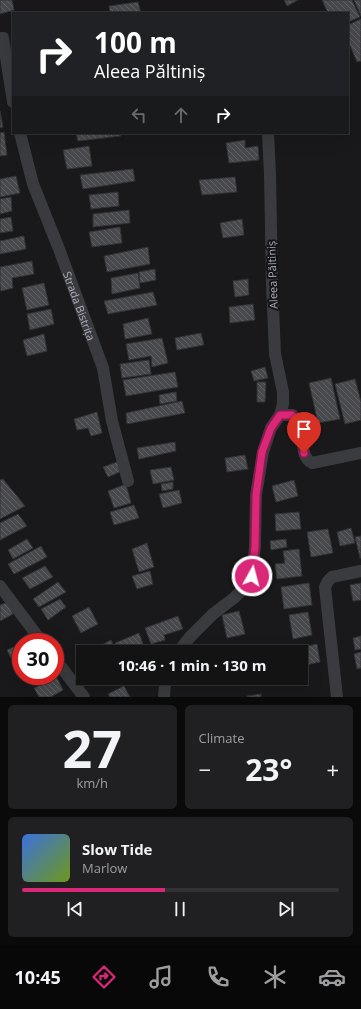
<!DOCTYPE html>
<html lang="en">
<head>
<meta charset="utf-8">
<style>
  body { margin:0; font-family:"Open Sans",sans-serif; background:#202022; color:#f1f3f6; height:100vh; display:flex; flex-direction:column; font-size:15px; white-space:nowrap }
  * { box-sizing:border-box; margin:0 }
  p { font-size:13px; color:#9d9ea0 }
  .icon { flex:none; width:22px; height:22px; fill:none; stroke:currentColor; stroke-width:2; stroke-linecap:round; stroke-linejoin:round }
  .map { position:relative; height:697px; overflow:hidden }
  .sheet { display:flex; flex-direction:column; gap:8px; padding:8px; background:#0a0a0b; flex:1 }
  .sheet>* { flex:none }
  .guide { position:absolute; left:12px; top:12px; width:337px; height:122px; border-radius:0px; box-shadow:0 4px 16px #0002,0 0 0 1px #323234; background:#202124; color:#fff; overflow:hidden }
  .speed { position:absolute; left:12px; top:633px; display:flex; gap:8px; font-size:20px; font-weight:700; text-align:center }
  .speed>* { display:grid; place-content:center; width:52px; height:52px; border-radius:50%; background:#131314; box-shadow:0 4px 16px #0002,0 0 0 1px #323234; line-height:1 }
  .speed .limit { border:6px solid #d22; background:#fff; color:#111 }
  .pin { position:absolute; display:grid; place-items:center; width:34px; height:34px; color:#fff; margin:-41px -17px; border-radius:50% 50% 50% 0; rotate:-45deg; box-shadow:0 0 4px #0007 }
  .pin .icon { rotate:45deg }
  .me { position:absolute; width:44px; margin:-22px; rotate:7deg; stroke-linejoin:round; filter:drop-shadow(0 0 3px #0008) }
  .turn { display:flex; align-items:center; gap:14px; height:84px; padding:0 16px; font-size:18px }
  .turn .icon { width:52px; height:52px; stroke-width:2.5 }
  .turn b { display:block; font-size:28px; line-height:34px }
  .lanes { display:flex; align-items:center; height:38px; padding:0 16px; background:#0003; justify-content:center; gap:20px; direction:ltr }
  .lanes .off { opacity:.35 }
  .big { font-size:30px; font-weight:700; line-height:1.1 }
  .sheet .tile { flex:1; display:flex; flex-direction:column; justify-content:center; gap:6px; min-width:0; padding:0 14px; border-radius:6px; background:#202022 }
  .sheet .dial { align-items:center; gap:0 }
  .dial b { font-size:52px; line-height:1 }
  .song { display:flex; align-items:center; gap:12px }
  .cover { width:48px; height:48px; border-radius:6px; background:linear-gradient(135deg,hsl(220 70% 55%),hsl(80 70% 35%)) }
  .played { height:4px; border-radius:2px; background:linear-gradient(90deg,#db2777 45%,#323234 45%) }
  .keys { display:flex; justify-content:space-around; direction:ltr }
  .heat { display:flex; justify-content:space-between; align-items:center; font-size:22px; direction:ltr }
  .sheet .tiles { flex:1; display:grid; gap:8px; grid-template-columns:1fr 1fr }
  .tile:last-child { grid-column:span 2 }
  .trip { position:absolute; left:76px; top:645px; width:232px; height:40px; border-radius:0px; background:#131314; box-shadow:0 4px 16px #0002,0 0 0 1px #323234; font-weight:700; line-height:40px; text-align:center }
  .tab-bar { display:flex; height:64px; justify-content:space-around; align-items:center; background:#080808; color:#9d9ea0 }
  .tab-bar .icon { width:28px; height:28px }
  .tab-bar .on { color:#db2777 }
  .tab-bar b { font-size:18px; color:#f1f3f6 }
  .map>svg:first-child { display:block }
  .building { fill:url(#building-back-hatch); stroke:#333336 }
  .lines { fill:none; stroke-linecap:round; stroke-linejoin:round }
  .minor { stroke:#3a3b3f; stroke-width:12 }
  .route-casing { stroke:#8e194d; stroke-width:10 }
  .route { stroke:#db2777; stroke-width:7 }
  .labels { text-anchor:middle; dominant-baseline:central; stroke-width:4; stroke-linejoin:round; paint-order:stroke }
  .street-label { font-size:11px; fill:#acafb9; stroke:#141416 }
</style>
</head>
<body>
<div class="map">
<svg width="361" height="697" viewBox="0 0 361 697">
  <defs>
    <pattern id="building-back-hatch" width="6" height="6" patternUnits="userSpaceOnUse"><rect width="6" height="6" fill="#48494d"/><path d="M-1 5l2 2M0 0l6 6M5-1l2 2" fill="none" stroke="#606165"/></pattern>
  </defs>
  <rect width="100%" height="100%" fill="#19191b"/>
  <g class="building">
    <polygon points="0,0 12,0 14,10 0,14"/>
    <polygon points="284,0 298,0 287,6"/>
    <polygon points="322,0 352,0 360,17 348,22 348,13 328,13"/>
    <polygon points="354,0 361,0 361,16"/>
    <polygon points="138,2 141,13 110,13 109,6"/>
    <polygon points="361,19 361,61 357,62 348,41 348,25"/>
    <polygon points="0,111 3,127 0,128"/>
    <polygon points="4,132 7,155 0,156 0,133"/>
    <polygon points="76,133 120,133 121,136 78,141"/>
    <polygon points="245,140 245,148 258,146 259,160 229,163 226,143"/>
    <polygon points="89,146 92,166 67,169 63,150"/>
    <polygon points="133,169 135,181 83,189 80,175"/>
    <polygon points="16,176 20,193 0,197 0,179"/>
    <polygon points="235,177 237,192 202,195 199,180"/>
    <polygon points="118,192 119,206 91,209 89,195"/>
    <polygon points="11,197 12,211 0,214 0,199"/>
    <polygon points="129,210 130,223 93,227 93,214"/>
    <polygon points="11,217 13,231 0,233 0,219"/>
    <polygon points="242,219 244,235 223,238 220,223"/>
    <polygon points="120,227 122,243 92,247 89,232"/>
    <polygon points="24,236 26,249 0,254 0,241"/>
    <polygon points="148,247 150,264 107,272 104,256"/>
    <polygon points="32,261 34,274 12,278 13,288 1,291 0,286 0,267"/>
    <polygon points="155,269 156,280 140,283 139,272"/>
    <polygon points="138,273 140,288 112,294 111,278"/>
    <polygon points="248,279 249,295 235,297 233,281"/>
    <polygon points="44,283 49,305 27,310 22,288"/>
    <polygon points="153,292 157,305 108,314 104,301"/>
    <polygon points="253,304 255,320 230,323 229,307"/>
    <polygon points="51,309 54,324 30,330 27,314"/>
    <polygon points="148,318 152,334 125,339 123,324"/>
    <polygon points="201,333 204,345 177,350 175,338"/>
    <polygon points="44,334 47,351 27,356 23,340"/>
    <polygon points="162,338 168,363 152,367 151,356 129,360 126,344"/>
    <polygon points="149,360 151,374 122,378 120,364"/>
    <polygon points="265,367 268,378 254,381 251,371"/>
    <polygon points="175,372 178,387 126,396 123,380"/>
    <polygon points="331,378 340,419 318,423 309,383"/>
    <polygon points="355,379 361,402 361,420 345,424 335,384"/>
    <polygon points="257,382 266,382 265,402 257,402"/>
    <polygon points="176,392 177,401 160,404 159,395"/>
    <polygon points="182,401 185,413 127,424 126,413"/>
    <polygon points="97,412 102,433 91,436 88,428 77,430 74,419"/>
    <polygon points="175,442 176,451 139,459 137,448"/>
    <polygon points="245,455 248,469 227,472 225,458"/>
    <polygon points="120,461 122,471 108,477 103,467"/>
    <polygon points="171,467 174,480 153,484 150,470"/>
    <polygon points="3,479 25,506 0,519 0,480"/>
    <polygon points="294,480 298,496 276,502 272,486"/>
    <polygon points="173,482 173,489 162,491 161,484"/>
    <polygon points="126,484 131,503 114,508 108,491"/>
    <polygon points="179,490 182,503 163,508 159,494"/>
    <polygon points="134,505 139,518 114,525 110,512"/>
    <polygon points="299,512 301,529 276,531 275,514"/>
    <polygon points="18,514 27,526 0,540 0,523"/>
    <polygon points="351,528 355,543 340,546 337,532"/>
    <polygon points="328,529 333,553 311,557 307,532"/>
    <polygon points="361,536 361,558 360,558 355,537"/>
    <polygon points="27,539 33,548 13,559 8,550"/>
    <polygon points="286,539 287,547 271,550 270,541"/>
    <polygon points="147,543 154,567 139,572 132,549"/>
    <polygon points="41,546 47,557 14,574 8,564"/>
    <polygon points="299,549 302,576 277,579 275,564 285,563 283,551"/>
    <polygon points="45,566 53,577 30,589 22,578"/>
    <polygon points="150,571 153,584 137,589 132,576"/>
    <polygon points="58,582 66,592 39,607 33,599"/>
    <polygon points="309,583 312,605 284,609 281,587"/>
    <polygon points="361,583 361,600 353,601 350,585"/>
    <polygon points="60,599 66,607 48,620 41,609"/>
    <polygon points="8,602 13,614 0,621 0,605"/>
    <polygon points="89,607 98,624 81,633 72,616"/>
    <polygon points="239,611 245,634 227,638 222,615"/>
    <polygon points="308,612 312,635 293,639 289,615"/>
    <polygon points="178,616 183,629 164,635 165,640 151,644 145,628"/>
    <polygon points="139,633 146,652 136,652 134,648 120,652 115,643"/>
    <polygon points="361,636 361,649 355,650 353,638"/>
    <polygon points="111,640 117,652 89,652"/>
    <polygon points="21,644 21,659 13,662 7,650"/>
    <polygon points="317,644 320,662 301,666 301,652 289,652 289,650"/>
    <polygon points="361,652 361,668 357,669 354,654"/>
    <polygon points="21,664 21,674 17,675 14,667"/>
    <polygon points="57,678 63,690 51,697 39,697 34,688"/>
    <polygon points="119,678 139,678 124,685"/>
    <polygon points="124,686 130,697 110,697 108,694"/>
    <polygon points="261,694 261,697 247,697 247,696"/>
  </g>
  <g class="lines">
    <g class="minor">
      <polyline points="0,38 3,38 13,102"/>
      <path id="s1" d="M20,133L33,184L59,249L103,368L112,421L128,481"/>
      <path d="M280,415H293C295,418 297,420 299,423C305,435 299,457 312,463L361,453"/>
      <polyline points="0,586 42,642"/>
      <polyline points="178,652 190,637 213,614 234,598 246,586 252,576 255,547 256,495 263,452 271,428 280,415 283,404 283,392 275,354 272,284 270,174 268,133"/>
      <polyline points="55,659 84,697"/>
      <polyline points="164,697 165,685 167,678"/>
      <polyline points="337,697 325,587 328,581 332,577 361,571"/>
    </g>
  </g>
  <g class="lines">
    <defs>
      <path id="route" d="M252,576L255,547L256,495L262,452L271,428L280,415H292C303,425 303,439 304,453"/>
    </defs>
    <use href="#route" class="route-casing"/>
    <use href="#route" class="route"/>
  </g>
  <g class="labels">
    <g class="street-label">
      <text transform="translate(272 275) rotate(-92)">Aleea Păltiniș</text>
      <text stroke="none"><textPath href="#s1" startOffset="183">Strada Bistrița</textPath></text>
    </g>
  </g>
</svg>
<div class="speed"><div class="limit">30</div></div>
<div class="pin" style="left:304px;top:453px;background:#d93025"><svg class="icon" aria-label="arrive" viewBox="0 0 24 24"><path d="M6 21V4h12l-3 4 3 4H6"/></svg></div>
<svg class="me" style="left:252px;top:576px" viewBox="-20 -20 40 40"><circle r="17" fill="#db2777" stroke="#fff" stroke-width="3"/><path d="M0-11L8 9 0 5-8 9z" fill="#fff"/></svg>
<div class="trip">10:46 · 1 min · 130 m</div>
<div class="guide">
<div class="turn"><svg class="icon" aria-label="right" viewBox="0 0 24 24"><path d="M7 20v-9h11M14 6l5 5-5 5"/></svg><div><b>100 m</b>Aleea Păltiniș</div></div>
<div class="lanes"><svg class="icon off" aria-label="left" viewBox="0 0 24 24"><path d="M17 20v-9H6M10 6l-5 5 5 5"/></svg><svg class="icon off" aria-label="ahead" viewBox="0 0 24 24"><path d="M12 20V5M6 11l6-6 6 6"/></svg><svg class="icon" aria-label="right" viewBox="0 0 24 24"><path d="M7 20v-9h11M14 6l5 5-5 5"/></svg></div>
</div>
</div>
<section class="sheet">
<div class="tiles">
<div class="tile dial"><b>27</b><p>km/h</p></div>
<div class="tile"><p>Climate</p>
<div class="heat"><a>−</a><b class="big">23°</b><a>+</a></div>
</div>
<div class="tile">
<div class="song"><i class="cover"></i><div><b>Slow Tide</b><p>Marlow</p></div></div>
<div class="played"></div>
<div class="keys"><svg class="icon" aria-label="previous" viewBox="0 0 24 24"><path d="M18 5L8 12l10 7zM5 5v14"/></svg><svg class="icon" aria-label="pause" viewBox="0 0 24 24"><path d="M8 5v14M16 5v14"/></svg><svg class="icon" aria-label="next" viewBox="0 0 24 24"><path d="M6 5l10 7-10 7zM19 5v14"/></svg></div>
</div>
</div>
</section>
<nav class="tab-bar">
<b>10:45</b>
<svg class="icon on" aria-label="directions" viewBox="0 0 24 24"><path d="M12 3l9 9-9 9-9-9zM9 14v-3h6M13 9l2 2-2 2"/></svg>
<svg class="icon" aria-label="music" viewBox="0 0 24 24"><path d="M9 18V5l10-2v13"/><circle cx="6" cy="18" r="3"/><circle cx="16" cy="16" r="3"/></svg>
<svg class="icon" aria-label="phone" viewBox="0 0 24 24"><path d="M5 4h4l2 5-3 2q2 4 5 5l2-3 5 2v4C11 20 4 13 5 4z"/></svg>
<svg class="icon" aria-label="climate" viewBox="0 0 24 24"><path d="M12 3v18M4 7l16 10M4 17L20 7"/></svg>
<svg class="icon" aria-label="car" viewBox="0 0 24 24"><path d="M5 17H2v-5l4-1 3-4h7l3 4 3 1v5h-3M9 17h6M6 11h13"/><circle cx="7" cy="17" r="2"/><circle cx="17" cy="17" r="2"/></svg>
</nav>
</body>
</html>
